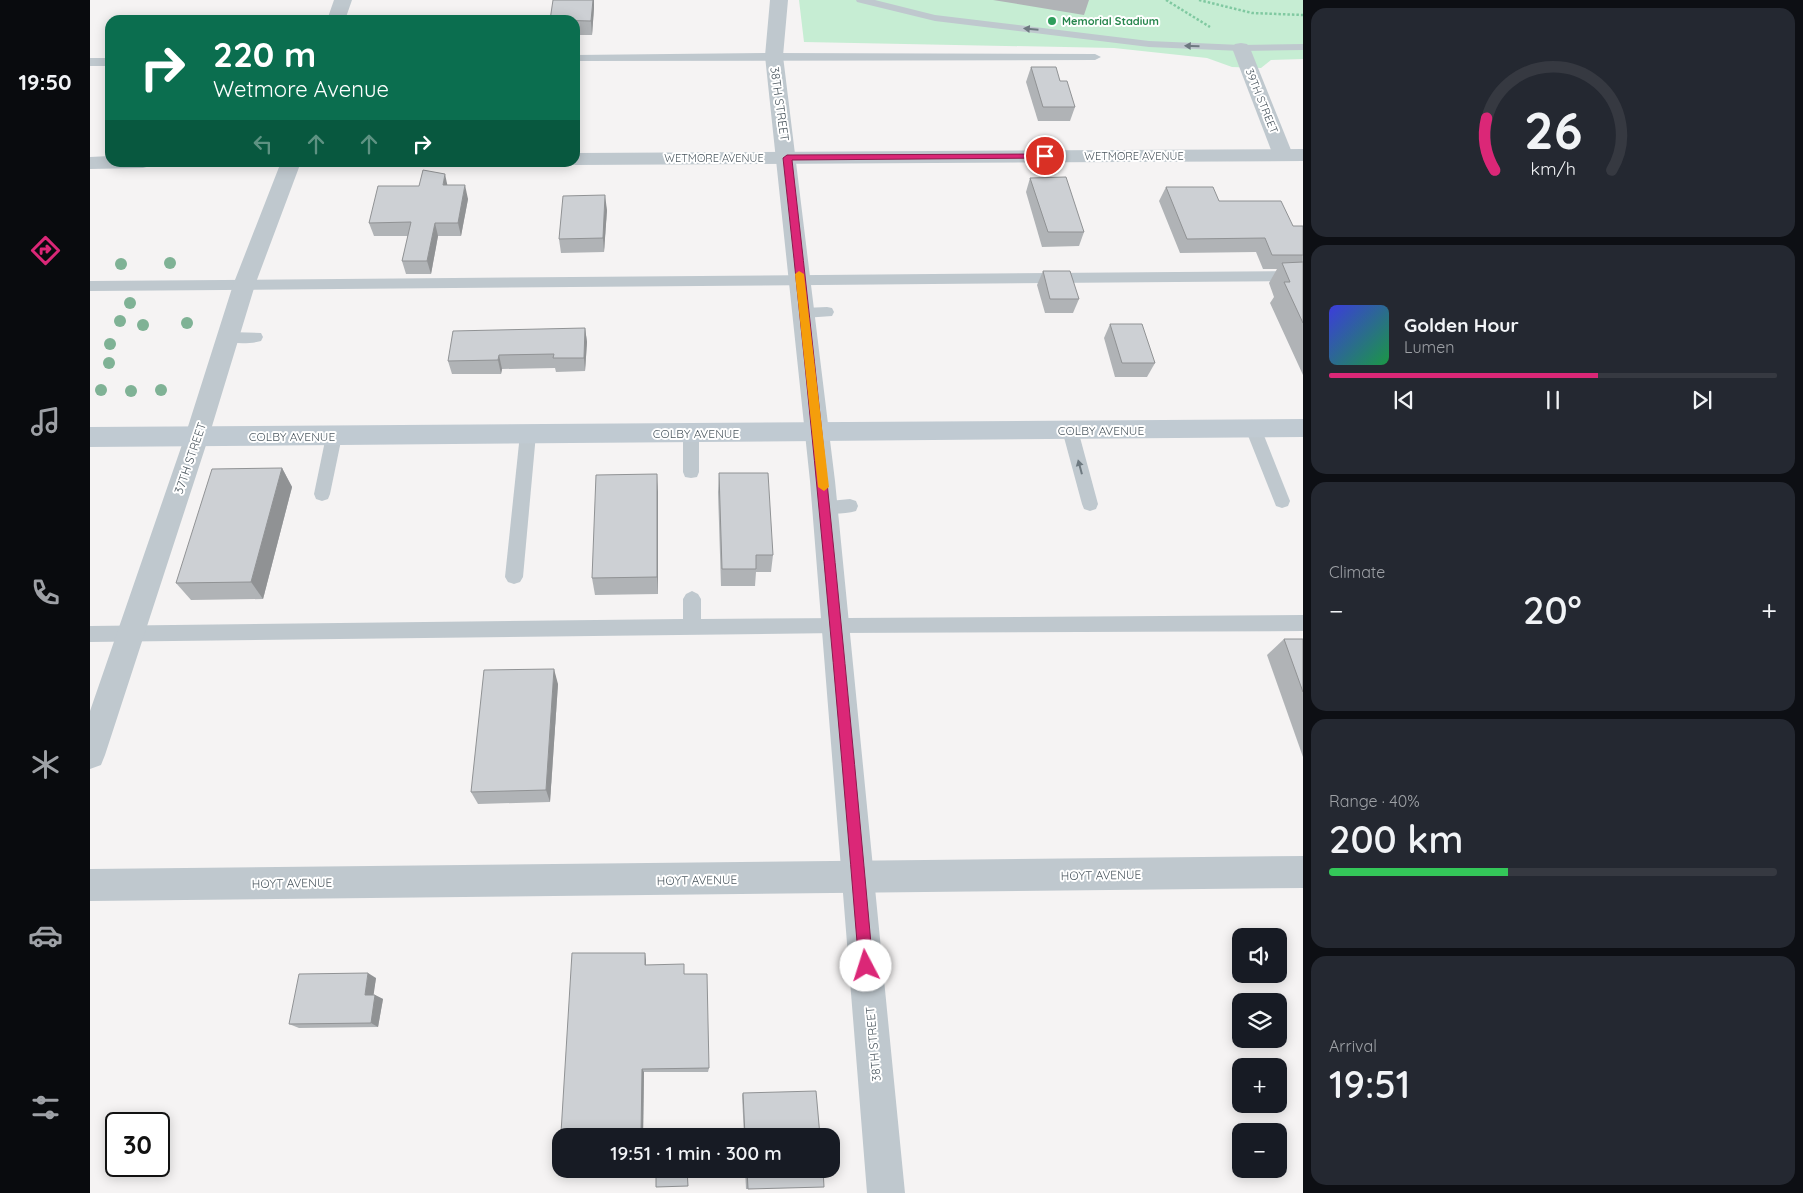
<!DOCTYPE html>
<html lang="en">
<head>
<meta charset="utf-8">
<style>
  body { margin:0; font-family:Quicksand,sans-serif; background:#242831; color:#f1f3f6; height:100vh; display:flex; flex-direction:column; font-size:19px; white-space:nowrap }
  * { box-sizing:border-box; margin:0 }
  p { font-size:16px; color:#9ea1a6 }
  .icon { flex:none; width:28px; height:28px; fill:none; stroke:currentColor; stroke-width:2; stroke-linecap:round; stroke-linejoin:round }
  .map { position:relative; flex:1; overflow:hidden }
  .side { display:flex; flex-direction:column; gap:8px; padding:8px; background:#0d0f14; width:500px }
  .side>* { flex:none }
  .hud { position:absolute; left:15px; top:15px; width:475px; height:152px; border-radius:15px; box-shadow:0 2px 12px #0003; background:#0b6e4f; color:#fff; overflow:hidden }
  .fabs { position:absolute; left:1142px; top:928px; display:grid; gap:10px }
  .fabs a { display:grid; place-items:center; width:55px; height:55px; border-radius:10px; background:#171b24; box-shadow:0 2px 12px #0003; font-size:25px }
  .speed { position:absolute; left:15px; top:1112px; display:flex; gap:10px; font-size:25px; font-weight:700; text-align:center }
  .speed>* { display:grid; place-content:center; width:65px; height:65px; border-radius:50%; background:#171b24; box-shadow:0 2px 12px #0003; line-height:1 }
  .speed .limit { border:2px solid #111; border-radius:8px; background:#fff; color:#111 }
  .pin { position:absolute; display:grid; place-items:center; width:42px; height:42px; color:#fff; margin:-21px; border:2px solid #fff; border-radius:50%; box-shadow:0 1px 5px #0007 }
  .me { position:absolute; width:55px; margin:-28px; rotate:355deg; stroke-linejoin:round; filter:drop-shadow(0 0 4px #0008) }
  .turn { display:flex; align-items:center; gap:18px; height:105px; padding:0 25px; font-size:22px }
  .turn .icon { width:65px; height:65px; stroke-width:2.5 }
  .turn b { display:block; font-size:35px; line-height:42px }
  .lanes { display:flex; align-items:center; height:48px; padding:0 25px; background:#0003; justify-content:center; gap:25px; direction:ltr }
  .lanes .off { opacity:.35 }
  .big { font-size:38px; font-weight:600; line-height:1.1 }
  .side .card { flex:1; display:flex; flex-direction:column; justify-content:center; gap:8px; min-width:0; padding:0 18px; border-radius:15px; background:#242831 }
  .side .dial { align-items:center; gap:0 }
  .dial svg { height:130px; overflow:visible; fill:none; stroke:#363941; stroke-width:7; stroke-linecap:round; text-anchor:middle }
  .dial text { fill:#f1f3f6; stroke:none }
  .song { display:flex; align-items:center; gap:15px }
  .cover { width:60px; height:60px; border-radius:8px; background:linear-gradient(135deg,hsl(240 70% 55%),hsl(140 70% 35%)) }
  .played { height:5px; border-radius:2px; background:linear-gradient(90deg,#db2777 60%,#363941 60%) }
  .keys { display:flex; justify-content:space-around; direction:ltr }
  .heat { display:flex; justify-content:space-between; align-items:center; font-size:28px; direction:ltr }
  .charge { height:8px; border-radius:4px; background:linear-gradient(90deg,#34c759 40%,#363941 0) }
  .trip { position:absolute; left:462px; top:1128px; width:288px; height:50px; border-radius:15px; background:#171b24; box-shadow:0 2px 12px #0003; font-weight:600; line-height:50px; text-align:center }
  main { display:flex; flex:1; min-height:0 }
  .menu { display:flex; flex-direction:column; width:90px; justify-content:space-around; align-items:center; background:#090b0e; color:#9ea1a6 }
  .menu .icon { width:35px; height:35px }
  .menu .current { color:#db2777 }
  .menu b { font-size:22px; color:#f1f3f6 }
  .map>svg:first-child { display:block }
  .green { fill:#c6edd3 }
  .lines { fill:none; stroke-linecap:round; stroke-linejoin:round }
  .path { stroke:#80c9a1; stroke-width:2.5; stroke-dasharray:2.5 2; stroke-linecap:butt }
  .service { fill:#bfc8ce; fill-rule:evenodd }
  .minor { fill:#bfc8ce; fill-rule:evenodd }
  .tertiary { fill:#bfc8ce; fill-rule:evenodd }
  .secondary { fill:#c0cad2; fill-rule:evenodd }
  .tree { fill:#7fb295 }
  .wall { fill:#b0b3b6 }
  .shaded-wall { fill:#909294 }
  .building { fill:#cdd0d4; stroke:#909294 }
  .oneway { fill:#6e7980 }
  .route { fill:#db2777; stroke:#8e194d }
  .slow { fill:#f59e0b }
  .leisure-dot { fill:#2e9e5b; stroke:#fff; stroke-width:2 }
  .labels { text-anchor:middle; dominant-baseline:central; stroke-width:4; stroke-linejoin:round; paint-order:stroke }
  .far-leisure-label { font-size:11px; font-weight:bold; fill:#27864d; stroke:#fff; text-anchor:start }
  .far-street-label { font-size:11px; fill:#4b575f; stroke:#fff }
  .street-label { font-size:12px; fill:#4b575f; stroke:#fff }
</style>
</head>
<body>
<main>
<nav class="menu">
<b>19:50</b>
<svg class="icon current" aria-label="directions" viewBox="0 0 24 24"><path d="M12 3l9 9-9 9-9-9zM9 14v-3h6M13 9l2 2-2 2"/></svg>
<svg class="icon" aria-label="music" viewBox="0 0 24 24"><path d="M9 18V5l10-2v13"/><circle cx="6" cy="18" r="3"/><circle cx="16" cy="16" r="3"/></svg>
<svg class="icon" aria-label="phone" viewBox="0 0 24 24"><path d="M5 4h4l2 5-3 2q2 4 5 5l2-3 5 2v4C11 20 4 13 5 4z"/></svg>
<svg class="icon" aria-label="climate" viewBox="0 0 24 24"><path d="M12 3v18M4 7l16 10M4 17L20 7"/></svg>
<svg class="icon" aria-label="car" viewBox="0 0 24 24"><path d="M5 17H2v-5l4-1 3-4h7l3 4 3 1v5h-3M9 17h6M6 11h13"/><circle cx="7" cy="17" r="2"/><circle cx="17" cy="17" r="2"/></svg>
<svg class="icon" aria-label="filters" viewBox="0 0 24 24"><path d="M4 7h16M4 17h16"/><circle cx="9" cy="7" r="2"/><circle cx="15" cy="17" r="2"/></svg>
</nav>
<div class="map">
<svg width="1213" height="1193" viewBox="0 0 1213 1193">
  <rect width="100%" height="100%" fill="#f5f3f3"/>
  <polygon class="green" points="709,0 1213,0 1213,59 1181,60 1171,68 1142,67 1117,58 1024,48 714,42"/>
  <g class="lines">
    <g class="path">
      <polyline points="1076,0 1120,27"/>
      <polyline points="1109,0 1162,13 1213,15"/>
    </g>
    <g class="service">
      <polygon points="766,0 785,0 845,15 1059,41 1151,45 1213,44 1213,50 1151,51 1059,47 845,21 767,2"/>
      <polygon points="684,53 1005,54 1011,57 1005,60 485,61 485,55"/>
      <rect x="0" y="58" width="20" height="8"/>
      <polygon points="1213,271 1213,281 0,291 0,281"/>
      <polygon points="737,307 742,308 744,312 742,316 714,318 707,313 714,308"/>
      <path d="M139,332L171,333L173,337L171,341C161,344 144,344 134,341L132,337L134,333Z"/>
      <polygon points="1163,422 1169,424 1171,428 1200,501 1198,506 1192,508 1186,506 1184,501 1155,428 1157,424"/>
      <polygon points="980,424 986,426 988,430 1008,504 1006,509 1000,511 994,509 992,504 972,430 974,426"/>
      <polygon points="601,427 607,429 609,433 609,472 607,477 601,478 595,477 593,472 593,433 595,429"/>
      <polygon points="438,428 444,430 446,434 433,577 430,582 424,584 418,582 415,577 430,434 432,430"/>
      <polygon points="244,430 250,432 252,436 240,494 238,499 232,501 226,499 224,494 236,436 238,432"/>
      <path d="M760,499L766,501L768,506L766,511C755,514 740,515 729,512L727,507L729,502Z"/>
      <polygon points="602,591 608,594 611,599 611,619 1213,615 1213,631 747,633 0,642 0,626 593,619 593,599 596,594"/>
    </g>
    <g class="minor">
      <polygon points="680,0 698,0 693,56 745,481 815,1193 777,1193 720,481 675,56"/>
      <polygon points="1151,43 1157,44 1160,48 1203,155 1200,159 1193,161 1186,159 1183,155 1142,48 1145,44"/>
    </g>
    <g class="tertiary">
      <polygon points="244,0 262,0 255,20 237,20"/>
      <polygon points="1213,149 1213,161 485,165 477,162 485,162 485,153"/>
      <polygon points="20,156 20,162 63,162 60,166 53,168 0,169 0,157"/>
      <polygon points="191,162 211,162 165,285 119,436 15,755 11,765 0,769 0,711 95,436 143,285"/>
      <polygon points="1213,856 1213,888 0,901 0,869"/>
    </g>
    <polygon class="secondary" points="1213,419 1213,437 0,447 0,427"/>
  </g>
  <g class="tree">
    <circle cx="80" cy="263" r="6"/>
    <circle cx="31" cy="264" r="6"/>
    <circle cx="40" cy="303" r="6"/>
    <circle cx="30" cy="321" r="6"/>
    <circle cx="97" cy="323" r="6"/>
    <circle cx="53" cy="325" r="6"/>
    <circle cx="20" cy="344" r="6"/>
    <circle cx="19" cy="363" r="6"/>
    <circle cx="11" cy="390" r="6"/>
    <circle cx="71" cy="390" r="6"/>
    <circle cx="41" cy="391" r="6"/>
  </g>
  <g class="wall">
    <polygon points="463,0 504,0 504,8 502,35 485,35 485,20"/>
    <polygon points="903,0 999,0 994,15"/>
    <polygon points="941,67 970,81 985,107 980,121 948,121 936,82"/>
    <polygon points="940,178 994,232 989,246 952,247 936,192"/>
    <polygon points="358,185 378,199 371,236 348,236 341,274 316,274 312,261 318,236 284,236 279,223"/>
    <polygon points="1076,187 1203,226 1213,226 1213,375 1180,303 1184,297 1179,283 1187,269 1173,269 1166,252 1090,253 1069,201"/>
    <polygon points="517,210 514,252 471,253 469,239"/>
    <polygon points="953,271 989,299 983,313 955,313 947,285"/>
    <polygon points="1020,324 1065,363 1057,377 1025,377 1014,338"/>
    <polygon points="495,328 497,342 495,371 466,372 465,368 412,369 411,374 362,374 358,361"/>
    <polygon points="192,468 202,487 173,599 101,600 86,583"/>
    <polygon points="629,473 683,555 681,572 666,572 665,586 631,586 628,492"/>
    <polygon points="568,492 568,594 505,595 502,578"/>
    <polygon points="1194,639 1213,639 1213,757 1177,655"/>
    <polygon points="468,684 460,802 388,804 381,792"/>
    <polygon points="556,960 556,965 594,974 619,1068 618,1072 554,1072 553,1136 471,1136"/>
    <polygon points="286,978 283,995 285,995 293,999 288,1027 209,1028 199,1024"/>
    <polygon points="653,1093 730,1136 654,1136 652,1095"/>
    <polygon points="655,1169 733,1169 658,1189 656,1189"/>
  </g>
  <g class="shaded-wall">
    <polygon points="503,0 504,0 504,8 502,35 501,21"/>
    <polygon points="355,174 358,188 353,185"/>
    <polygon points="375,185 378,199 371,236 368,223"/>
    <polygon points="515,195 517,210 514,252 513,238"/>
    <polygon points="345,223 348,236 341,274 337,261"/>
    <polygon points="495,328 497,342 495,371 494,358"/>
    <polygon points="409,355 412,369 411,374 408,360"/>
    <polygon points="192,468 202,487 173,599 161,582"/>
    <polygon points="567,474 568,492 568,594 567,577"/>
    <polygon points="464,669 468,684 460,802 456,790"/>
    <polygon points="555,953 556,960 556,971 555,965"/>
    <polygon points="278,973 286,978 283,999 275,995"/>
    <polygon points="285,995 293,999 288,1027 281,1023"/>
    <polygon points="552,1069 554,1072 553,1136 551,1136"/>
  </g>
  <g class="building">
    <polygon points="463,0 503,0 501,21 460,20"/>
    <polygon points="941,67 966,67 970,81 977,81 985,107 953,107"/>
    <polygon points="333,170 355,174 353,185 375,185 368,223 345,223 337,261 312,261 321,222 279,223 288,186 329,186"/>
    <polygon points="976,177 994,232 958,232 940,178"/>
    <polygon points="1076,187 1123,187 1129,201 1191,201 1203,226 1213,226 1213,255 1182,255 1175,238 1097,239"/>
    <polygon points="515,195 513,238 469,239 473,196"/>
    <polygon points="1213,262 1213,323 1194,282 1200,282 1192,263"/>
    <polygon points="953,271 980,271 989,299 960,299"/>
    <polygon points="1020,324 1052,324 1065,363 1032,363"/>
    <polygon points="495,328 494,358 463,358 464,354 409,355 408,360 358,361 363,331"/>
    <polygon points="192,468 161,582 86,583 122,469"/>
    <polygon points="629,473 678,473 683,555 666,555 666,569 632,569"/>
    <polygon points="567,474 567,577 502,578 506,475"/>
    <polygon points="1194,639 1213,639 1213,692"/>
    <polygon points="464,669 456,790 381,792 394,670"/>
    <polygon points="482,953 555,953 555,965 594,964 594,974 617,974 619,1068 552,1069 551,1136 471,1136 471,1149 470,1149"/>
    <polygon points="278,973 275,995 285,995 281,1023 199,1024 209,974"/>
    <polygon points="726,1091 730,1136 655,1136 653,1093"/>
    <polygon points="597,1134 597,1136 566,1136 566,1135"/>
    <polygon points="566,1169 597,1169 598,1186 566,1187"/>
    <polygon points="657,1169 733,1169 734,1187 658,1189"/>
  </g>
  <defs><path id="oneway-solid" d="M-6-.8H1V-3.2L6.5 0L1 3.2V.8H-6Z" transform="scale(1.25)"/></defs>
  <g class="oneway">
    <use href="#oneway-solid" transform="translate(941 29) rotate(-175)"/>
    <use href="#oneway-solid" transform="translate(1102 46) rotate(-178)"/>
    <use href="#oneway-solid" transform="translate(990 467) rotate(-105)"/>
  </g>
  <path class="route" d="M955,154H958V158L702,160C733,428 759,697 783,966L781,971L776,973L771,971L769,966C747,696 723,427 693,158L697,155Z"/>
  <polygon class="slow" points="709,271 714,274 739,487 734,491 728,487 705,274"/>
  <circle class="leisure-dot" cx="962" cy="21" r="5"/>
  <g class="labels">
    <g class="far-leisure-label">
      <text x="972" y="21">Memorial Stadium</text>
    </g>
    <g class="far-street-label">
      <text transform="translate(1172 101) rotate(68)">39TH STREET</text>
      <text x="1044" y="156">WETMORE AVENUE</text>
      <text x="624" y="158">WETMORE AVENUE</text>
    </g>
    <g class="street-label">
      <text transform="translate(690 104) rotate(82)">38TH STREET</text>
      <text x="1011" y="430">COLBY AVENUE</text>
      <text x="606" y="433">COLBY AVENUE</text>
      <text x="202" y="436">COLBY AVENUE</text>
      <text transform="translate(100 458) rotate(-71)">37TH STREET</text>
      <text transform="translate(1011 875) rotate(-1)">HOYT AVENUE</text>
      <text transform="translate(607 880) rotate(-1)">HOYT AVENUE</text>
      <text transform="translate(202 883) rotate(-1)">HOYT AVENUE</text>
      <text transform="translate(783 1044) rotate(-95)">38TH STREET</text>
    </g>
  </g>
</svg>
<div class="fabs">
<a><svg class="icon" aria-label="sound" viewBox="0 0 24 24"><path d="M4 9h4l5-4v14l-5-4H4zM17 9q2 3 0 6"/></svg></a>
<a><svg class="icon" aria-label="layers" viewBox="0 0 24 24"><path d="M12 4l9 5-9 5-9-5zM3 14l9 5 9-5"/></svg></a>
<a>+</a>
<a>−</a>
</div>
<div class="speed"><div class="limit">30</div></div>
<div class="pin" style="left:955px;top:156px;background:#d93025"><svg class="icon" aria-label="arrive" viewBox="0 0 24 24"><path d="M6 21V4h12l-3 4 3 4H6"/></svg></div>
<svg class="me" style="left:776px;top:966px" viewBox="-20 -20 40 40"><circle r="19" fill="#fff"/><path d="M0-13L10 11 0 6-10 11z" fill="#db2777"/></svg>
<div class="trip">19:51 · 1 min · 300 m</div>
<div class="hud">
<div class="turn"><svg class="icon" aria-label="right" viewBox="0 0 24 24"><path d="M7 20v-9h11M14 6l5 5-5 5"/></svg><div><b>220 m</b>Wetmore Avenue</div></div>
<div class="lanes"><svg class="icon off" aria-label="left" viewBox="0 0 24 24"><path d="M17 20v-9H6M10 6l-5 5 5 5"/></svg><svg class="icon off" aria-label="ahead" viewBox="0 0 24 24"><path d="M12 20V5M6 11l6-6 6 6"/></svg><svg class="icon off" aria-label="ahead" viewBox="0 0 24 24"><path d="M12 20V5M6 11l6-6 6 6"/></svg><svg class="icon" aria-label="right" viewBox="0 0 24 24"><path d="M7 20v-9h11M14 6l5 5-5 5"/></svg></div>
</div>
</div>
<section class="side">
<div class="card dial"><svg viewBox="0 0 100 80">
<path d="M14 69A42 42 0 1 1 86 69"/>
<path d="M14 69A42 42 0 0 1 9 37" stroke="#db2777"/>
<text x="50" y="56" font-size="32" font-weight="700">26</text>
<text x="50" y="72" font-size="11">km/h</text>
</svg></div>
<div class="card">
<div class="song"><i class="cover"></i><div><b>Golden Hour</b><p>Lumen</p></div></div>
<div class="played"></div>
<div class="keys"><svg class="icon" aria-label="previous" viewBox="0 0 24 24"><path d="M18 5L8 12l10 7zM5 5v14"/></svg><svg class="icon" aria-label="pause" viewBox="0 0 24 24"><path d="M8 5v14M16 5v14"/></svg><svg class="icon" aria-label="next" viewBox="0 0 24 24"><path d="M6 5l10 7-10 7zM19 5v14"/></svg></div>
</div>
<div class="card"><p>Climate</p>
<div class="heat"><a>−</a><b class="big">20°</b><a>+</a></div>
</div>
<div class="card"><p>Range · 40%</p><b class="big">200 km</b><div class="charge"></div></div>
<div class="card"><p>Arrival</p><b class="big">19:51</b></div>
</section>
</main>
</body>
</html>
